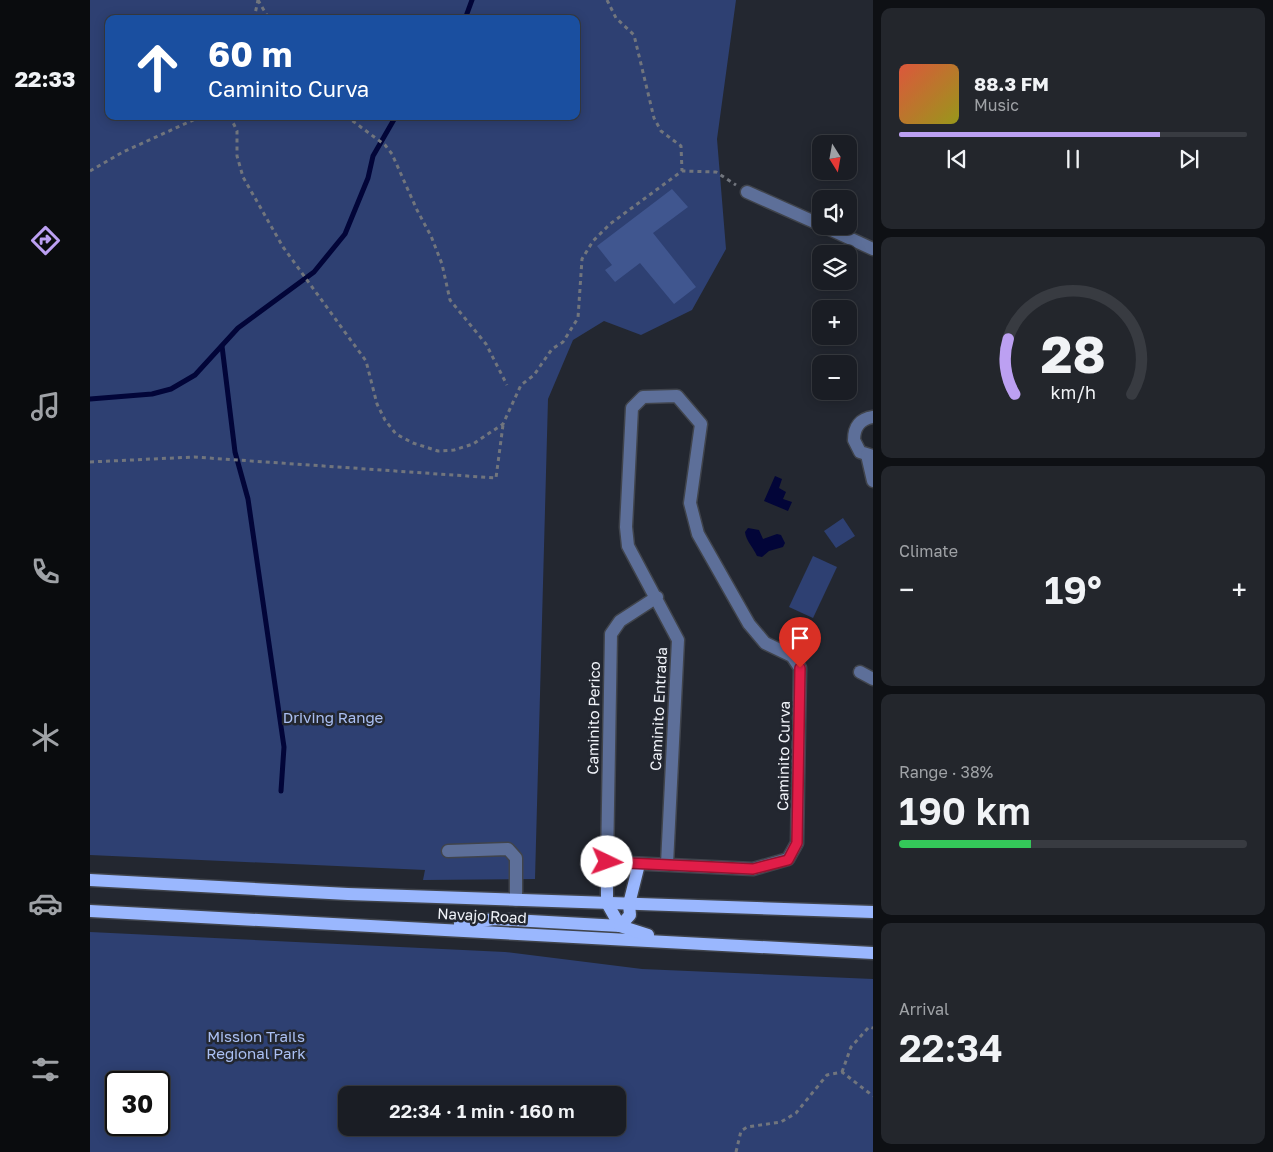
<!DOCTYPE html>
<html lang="en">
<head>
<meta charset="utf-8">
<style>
  body { margin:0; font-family:"Golos Text",sans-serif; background:#23262c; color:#f1f3f6; height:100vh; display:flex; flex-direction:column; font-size:19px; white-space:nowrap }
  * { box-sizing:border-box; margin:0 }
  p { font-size:16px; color:#9fa2a6 }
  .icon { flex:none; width:28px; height:28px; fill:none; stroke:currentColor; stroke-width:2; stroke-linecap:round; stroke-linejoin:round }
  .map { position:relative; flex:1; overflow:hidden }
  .details { display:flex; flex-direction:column; gap:8px; padding:8px; background:#0e1014; width:400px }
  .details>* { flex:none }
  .hud { position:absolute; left:15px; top:15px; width:475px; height:105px; border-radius:10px; box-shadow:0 2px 12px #0003,0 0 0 1px #383b41; background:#1a4fa0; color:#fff; overflow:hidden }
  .needle { width:32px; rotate:169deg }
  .fabs { position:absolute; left:722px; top:135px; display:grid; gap:10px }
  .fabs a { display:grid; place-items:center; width:45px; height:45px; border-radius:10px; background:#1a1d24; box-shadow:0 2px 12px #0003,0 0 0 1px #383b41; font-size:25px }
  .speed { position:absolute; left:15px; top:1071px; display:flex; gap:10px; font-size:25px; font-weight:700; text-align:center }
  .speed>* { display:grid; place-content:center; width:65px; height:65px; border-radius:50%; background:#1a1d24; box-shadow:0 2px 12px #0003,0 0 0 1px #383b41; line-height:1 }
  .speed .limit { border:2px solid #111; border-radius:8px; background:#fff; color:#111 }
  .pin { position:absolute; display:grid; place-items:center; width:42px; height:42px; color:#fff; margin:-51px -21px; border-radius:50% 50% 50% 0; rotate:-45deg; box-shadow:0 0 5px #0007 }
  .pin .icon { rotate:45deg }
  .me { position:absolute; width:55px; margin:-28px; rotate:93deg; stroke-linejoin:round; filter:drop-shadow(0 0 4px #0008) }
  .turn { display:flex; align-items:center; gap:18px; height:105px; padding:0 20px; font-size:22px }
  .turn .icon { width:65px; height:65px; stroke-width:2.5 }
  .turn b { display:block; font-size:35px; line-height:42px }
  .big { font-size:38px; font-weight:600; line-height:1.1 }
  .details .tile { flex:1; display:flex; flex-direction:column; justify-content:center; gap:8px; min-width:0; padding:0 18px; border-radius:10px; background:#23262c }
  .details .dial { align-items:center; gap:0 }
  .dial svg { height:130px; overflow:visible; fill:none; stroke:#383b41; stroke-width:7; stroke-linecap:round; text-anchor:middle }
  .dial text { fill:#f1f3f6; stroke:none }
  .song { display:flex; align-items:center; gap:15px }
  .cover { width:60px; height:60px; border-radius:8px; background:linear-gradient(135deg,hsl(10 70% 55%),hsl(60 70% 35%)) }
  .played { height:5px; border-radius:2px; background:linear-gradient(90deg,#bca0f2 75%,#383b41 75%) }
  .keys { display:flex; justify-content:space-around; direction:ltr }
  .heat { display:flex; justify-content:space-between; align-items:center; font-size:28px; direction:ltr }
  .charge { height:8px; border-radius:4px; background:linear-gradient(90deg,#34c759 38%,#383b41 0) }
  .trip { position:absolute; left:248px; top:1086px; width:288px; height:50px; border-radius:10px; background:#1a1d24; box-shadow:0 2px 12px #0003,0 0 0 1px #383b41; font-weight:600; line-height:50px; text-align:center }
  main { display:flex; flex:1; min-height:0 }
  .dock { display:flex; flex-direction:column; width:90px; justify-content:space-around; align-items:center; background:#0a0c0e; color:#9fa2a6 }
  .dock .icon { width:35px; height:35px }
  .dock .current { color:#bca0f2 }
  .dock b { font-size:22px; color:#f1f3f6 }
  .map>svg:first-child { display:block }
  .green { fill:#2e4072; fill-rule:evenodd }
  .water { fill:#020538 }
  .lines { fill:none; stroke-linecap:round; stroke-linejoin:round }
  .stream { stroke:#020538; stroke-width:5 }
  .building { fill:#40568f }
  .minor-casing { stroke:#40444c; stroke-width:15 }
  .major-casing { stroke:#40444c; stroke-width:15 }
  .path { stroke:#71757d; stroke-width:3; stroke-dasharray:4 4; stroke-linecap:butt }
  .minor { stroke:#5d6f99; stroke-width:12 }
  .major { stroke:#9ab7fe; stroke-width:12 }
  .route-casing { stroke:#92132f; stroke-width:12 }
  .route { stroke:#e11d48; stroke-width:9 }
  .labels { text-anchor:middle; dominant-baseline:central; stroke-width:5; stroke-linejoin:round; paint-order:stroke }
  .street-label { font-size:15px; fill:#f0f3f9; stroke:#232730 }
  .park-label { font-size:15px; fill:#abc0f3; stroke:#232730 }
</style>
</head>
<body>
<main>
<nav class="dock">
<b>22:33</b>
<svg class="icon current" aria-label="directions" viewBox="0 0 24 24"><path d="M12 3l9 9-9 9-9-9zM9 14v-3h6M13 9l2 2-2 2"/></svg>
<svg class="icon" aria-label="music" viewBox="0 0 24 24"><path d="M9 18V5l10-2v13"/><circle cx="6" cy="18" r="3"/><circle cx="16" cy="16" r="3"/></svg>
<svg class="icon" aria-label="phone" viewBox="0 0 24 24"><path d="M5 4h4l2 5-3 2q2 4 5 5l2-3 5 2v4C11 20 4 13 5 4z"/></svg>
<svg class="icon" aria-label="climate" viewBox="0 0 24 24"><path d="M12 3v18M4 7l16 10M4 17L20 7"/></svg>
<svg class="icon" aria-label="car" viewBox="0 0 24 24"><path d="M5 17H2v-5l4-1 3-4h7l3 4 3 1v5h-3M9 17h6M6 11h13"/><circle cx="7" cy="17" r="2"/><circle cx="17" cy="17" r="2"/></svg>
<svg class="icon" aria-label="filters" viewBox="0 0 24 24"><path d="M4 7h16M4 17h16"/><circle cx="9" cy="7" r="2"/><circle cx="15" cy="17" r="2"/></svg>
</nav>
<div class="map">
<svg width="783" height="1152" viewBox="0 0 783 1152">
  <rect width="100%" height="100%" fill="#232730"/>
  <g class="green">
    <path d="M0,0H646L627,139L636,249L602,310L551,335L514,321L483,340L458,399L445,879L333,880L335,870L0,855ZM19,19H486V116H19Z"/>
    <polygon points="753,518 765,536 746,548 734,531"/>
    <polygon points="723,556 747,567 723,618 699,607"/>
    <path d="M0,932L415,952L552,969L783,979V1152H0ZM26,1082H69V1125H26ZM256,1095H526V1128H256Z"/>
  </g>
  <g class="water">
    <polygon points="685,476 692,479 689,488 696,492 693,499 702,502 698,511 674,501"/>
    <path d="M658,528L669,530L673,539L687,534L691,535L695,543L693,547L679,551L672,557L667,556C663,547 656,541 655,532Z"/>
  </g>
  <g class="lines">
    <g class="stream">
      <polyline points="375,19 382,0"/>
      <polyline points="132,346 145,452 158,499 194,747 191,791"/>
      <polyline points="0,399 62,394 81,389 105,375 148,328 224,272 255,234 278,178 283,156 306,116"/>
    </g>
  </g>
  <polygon class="building" points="582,189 598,207 563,233 606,287 584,304 550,263 525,282 515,270 522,265 507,246"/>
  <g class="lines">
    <defs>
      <g id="minor">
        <polyline points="657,192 731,225"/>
        <polyline points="733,226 783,249"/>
        <path d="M783,417C770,419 764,427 764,440L770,452L783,456"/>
        <polyline points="777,455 783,481"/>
        <polyline points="567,597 530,621 521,634 517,862 663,869 698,859 707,843 710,668 702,656 675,643 659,624 608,534 600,503 611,424 587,396 553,397 542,408 536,527 538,546 588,640 577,864"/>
        <polyline points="770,672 783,679"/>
        <polyline points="358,851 418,849 426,858 426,900"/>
      </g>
      <g id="major">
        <polyline points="517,862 517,903 530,926"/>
        <polyline points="0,880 258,894 783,912"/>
        <polyline points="0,911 783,953"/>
        <polyline points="370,924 404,919 530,926 558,935"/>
        <polyline points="530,926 540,915 539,904 549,864"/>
      </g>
    </defs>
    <use href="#minor" class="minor-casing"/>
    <use href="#major" class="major-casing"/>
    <g class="path">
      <polyline points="168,0 179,19"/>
      <polyline points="517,0 526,18 544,35 564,118 571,131 591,146 592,171"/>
      <polyline points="164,19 168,0"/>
      <polyline points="140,116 147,131 147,156 153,177 193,247 276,361 287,404 295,420 306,434 323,443 348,451 364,450 383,444 413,424 431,385 444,375 462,349 473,342 488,318 492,259 503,241 520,224 592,171 626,172 646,185"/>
      <polyline points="256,116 295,145 302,154 327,210 341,236 352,264 360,300 396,344 417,385"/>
      <polyline points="0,171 33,152 112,116"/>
      <polyline points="0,462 104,457 406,478 413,425"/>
      <polyline points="752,1072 761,1047 779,1027 783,1028"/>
      <polyline points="646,1152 651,1131 657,1127 691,1122 706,1113 737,1075 752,1072 783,1096"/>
    </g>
    <use href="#minor" class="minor"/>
    <use href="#major" class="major"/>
  </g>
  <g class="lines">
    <defs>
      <polyline id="route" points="517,862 663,869 698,860 707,843 710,668"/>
    </defs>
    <use href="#route" class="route-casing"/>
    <use href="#route" class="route"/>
  </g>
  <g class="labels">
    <g class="street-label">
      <text transform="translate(568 709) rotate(-87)">Caminito Entrada</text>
      <text transform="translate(503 718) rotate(-89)">Caminito Perico</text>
      <text transform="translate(693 756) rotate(-89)">Caminito Curva</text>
      <text transform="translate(392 915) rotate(3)">Navajo Road</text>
    </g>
    <g class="park-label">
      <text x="243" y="717">Driving Range</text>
      <text x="166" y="1036">Mission Trails<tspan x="166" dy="17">Regional Park</tspan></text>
    </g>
  </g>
</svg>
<div class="fabs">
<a><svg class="needle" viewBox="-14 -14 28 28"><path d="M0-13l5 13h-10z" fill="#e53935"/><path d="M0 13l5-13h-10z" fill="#9fa2a6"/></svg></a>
<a><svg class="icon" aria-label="sound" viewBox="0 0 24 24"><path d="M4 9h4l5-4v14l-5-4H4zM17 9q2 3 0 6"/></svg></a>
<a><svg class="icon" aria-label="layers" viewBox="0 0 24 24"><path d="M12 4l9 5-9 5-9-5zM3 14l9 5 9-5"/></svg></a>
<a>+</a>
<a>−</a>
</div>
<div class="speed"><div class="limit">30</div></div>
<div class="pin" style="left:710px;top:668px;background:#d93025"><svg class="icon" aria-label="arrive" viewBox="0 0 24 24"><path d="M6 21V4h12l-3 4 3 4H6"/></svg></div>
<svg class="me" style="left:517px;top:862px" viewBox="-20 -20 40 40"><circle r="19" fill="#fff"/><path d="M0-13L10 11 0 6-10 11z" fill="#e11d48"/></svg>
<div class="trip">22:34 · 1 min · 160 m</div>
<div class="hud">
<div class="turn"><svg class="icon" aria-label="ahead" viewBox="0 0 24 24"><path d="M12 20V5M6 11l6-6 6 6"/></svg><div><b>60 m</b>Caminito Curva</div></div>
</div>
</div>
<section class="details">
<div class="tile">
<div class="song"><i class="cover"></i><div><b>88.3 FM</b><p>Music</p></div></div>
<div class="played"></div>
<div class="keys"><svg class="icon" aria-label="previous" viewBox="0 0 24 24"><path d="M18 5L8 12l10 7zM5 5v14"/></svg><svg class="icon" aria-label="pause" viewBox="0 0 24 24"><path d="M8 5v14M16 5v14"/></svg><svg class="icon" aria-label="next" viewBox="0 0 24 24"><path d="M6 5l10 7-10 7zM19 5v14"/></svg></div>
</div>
<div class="tile dial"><svg viewBox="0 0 100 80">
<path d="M14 69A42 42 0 1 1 86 69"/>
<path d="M14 69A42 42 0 0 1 10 35" stroke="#bca0f2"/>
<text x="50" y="56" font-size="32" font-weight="700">28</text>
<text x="50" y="72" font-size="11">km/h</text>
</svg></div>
<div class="tile"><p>Climate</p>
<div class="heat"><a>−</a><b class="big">19°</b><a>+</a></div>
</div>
<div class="tile"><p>Range · 38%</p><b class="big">190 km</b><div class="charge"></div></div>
<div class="tile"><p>Arrival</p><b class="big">22:34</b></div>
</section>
</main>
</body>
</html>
